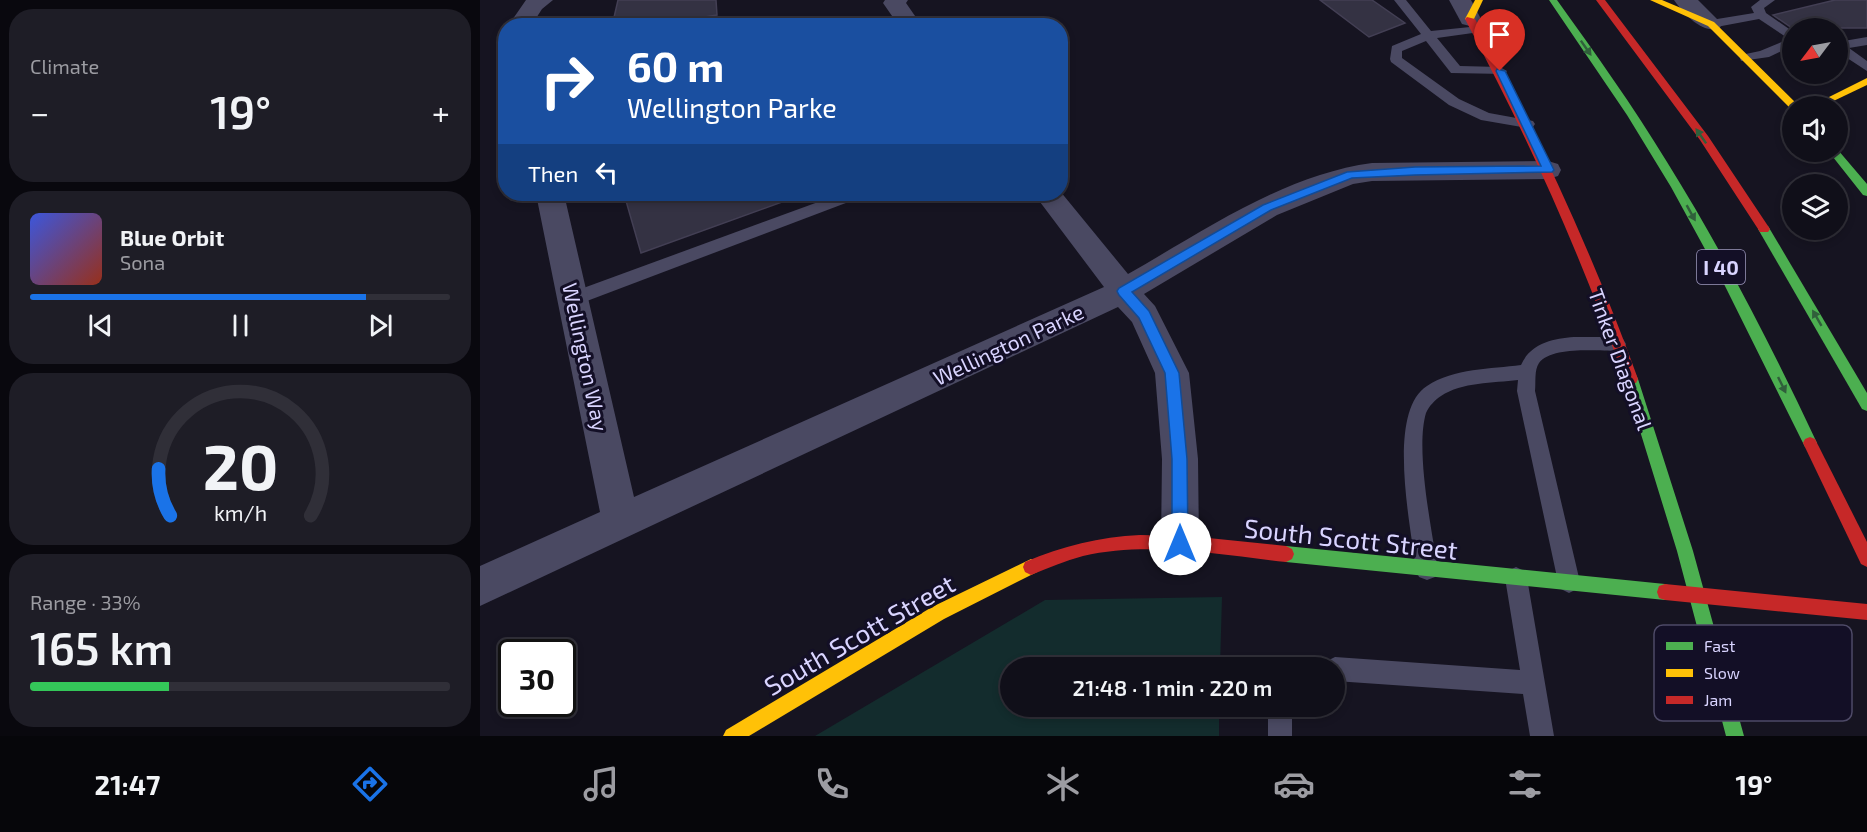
<!DOCTYPE html>
<html lang="en">
<head>
<meta charset="utf-8">
<style>
  body { margin:0; font-family:"Exo 2",sans-serif; background:#1e1d26; color:#f1f3f6; height:100vh; display:flex; flex-direction:column; font-size:22px; white-space:nowrap }
  * { box-sizing:border-box; margin:0 }
  p { font-size:20px; color:#9c9ca2 }
  .icon { flex:none; width:33px; height:33px; fill:none; stroke:currentColor; stroke-width:2; stroke-linecap:round; stroke-linejoin:round }
  .map { position:relative; flex:1; overflow:hidden }
  .sheet { display:flex; flex-direction:column; gap:9px; padding:9px; background:#09080e; width:480px }
  .sheet>* { flex:none }
  .hud { position:absolute; left:18px; top:18px; width:570px; height:183px; border-radius:24px; box-shadow:0 3px 9px #0003,0 0 0 2px #302f38; background:#1a4fa0; color:#fff; overflow:hidden }
  .needle { width:39px; rotate:238deg }
  .fabs { position:absolute; left:1302px; top:18px; display:grid; gap:12px }
  .fabs a { display:grid; place-items:center; width:66px; height:66px; border-radius:50%; background:#100f19; box-shadow:0 3px 9px #0003,0 0 0 2px #302f38; font-size:30px }
  .speed { position:absolute; left:18px; top:639px; display:flex; gap:12px; font-size:30px; font-weight:700; text-align:center }
  .speed>* { display:grid; place-content:center; width:78px; height:78px; border-radius:50%; background:#100f19; box-shadow:0 3px 9px #0003,0 0 0 2px #302f38; line-height:1 }
  .speed .limit { border:3px solid #111; border-radius:9px; background:#fff; color:#111 }
  .pin { position:absolute; display:grid; place-items:center; width:51px; height:51px; color:#fff; margin:-62px -26px; border-radius:50% 50% 50% 0; rotate:-45deg; box-shadow:0 0 6px #0007 }
  .pin .icon { rotate:45deg }
  .me { position:absolute; width:66px; margin:-33px; rotate:0deg; stroke-linejoin:round; filter:drop-shadow(0 0 4px #0008) }
  .turn { display:flex; align-items:center; gap:21px; height:126px; padding:0 30px; font-size:27px }
  .turn .icon { width:78px; height:78px; stroke-width:2.5 }
  .turn b { display:block; font-size:42px; line-height:51px }
  .then { display:flex; align-items:center; height:57px; padding:0 30px; background:#0003; gap:12px; font-size:22px }
  .big { font-size:45px; font-weight:600; line-height:1.1 }
  .sheet .tile { flex:1; display:flex; flex-direction:column; justify-content:center; gap:9px; min-width:0; padding:0 21px; border-radius:24px; background:#1e1d26 }
  .sheet .dial { align-items:center; gap:0 }
  .dial svg { height:156px; overflow:visible; fill:none; stroke:#302f38; stroke-width:7; stroke-linecap:round; text-anchor:middle }
  .dial text { fill:#f1f3f6; stroke:none }
  .song { display:flex; align-items:center; gap:18px }
  .cover { width:72px; height:72px; border-radius:9px; background:linear-gradient(135deg,hsl(230 70% 55%),hsl(10 70% 35%)) }
  .played { height:6px; border-radius:3px; background:linear-gradient(90deg,#1a73e8 80%,#302f38 80%) }
  .keys { display:flex; justify-content:space-around; direction:ltr }
  .heat { display:flex; justify-content:space-between; align-items:center; font-size:33px; direction:ltr }
  .charge { height:9px; border-radius:4px; background:linear-gradient(90deg,#34c759 33%,#302f38 0) }
  .trip { position:absolute; left:520px; top:657px; width:345px; height:60px; border-radius:30px; background:#100f19; box-shadow:0 3px 9px #0003,0 0 0 2px #302f38; font-weight:600; line-height:60px; text-align:center }
  .menu { display:flex; height:96px; justify-content:space-around; align-items:center; background:#06060a; color:#9c9ca2 }
  .menu .icon { width:42px; height:42px }
  .menu .on { color:#1a73e8 }
  .menu b { font-size:27px; color:#f1f3f6 }
  main { display:flex; flex:1; min-height:0 }
  .map>svg:first-child { display:block }
  .green { fill:#132c2d }
  .building { fill:#343243; stroke:#433f54; stroke-width:1.5 }
  .lines { fill:none; stroke-linecap:round; stroke-linejoin:round }
  .lane { fill:#4a4962; fill-rule:evenodd }
  .street { fill:#4a4962; fill-rule:evenodd }
  .fast { fill:#4caf50; fill-rule:evenodd }
  .slow { fill:#ffc107; fill-rule:evenodd }
  .jam { fill:#c62828; fill-rule:evenodd }
  .oneway { fill:#305f3b }
  .route { fill:#1a73e8; stroke:#114b97; stroke-width:1.5 }
  .labels { text-anchor:middle; dominant-baseline:central; stroke-width:6; stroke-linejoin:round; paint-order:stroke }
  .shield { fill:#130f26; stroke:#9e99be; stroke-width:1.5 }
  .shield-label { font-size:20px; font-weight:bold; fill:#d9d4ff }
  .street-label { font-size:21px; fill:#d9d4ff; stroke:#130f26 }
  .near-street-label { font-size:26px; fill:#d9d4ff; stroke:#130f26 }
  .key { fill:#130f26; stroke:#4e4a67; stroke-width:1.5 }
  .key-label { font-size:16px; fill:#d9d4ff }
</style>
</head>
<body>
<main>
<section class="sheet">
<div class="tile"><p>Climate</p>
<div class="heat"><a>−</a><b class="big">19°</b><a>+</a></div>
</div>
<div class="tile">
<div class="song"><i class="cover"></i><div><b>Blue Orbit</b><p>Sona</p></div></div>
<div class="played"></div>
<div class="keys"><svg class="icon" aria-label="previous" viewBox="0 0 24 24"><path d="M18 5L8 12l10 7zM5 5v14"/></svg><svg class="icon" aria-label="pause" viewBox="0 0 24 24"><path d="M8 5v14M16 5v14"/></svg><svg class="icon" aria-label="next" viewBox="0 0 24 24"><path d="M6 5l10 7-10 7zM19 5v14"/></svg></div>
</div>
<div class="tile dial"><svg viewBox="0 0 100 80">
<path d="M14 69A42 42 0 1 1 86 69"/>
<path d="M14 69A42 42 0 0 1 8 45" stroke="#1a73e8"/>
<text x="50" y="56" font-size="32" font-weight="700">20</text>
<text x="50" y="72" font-size="11">km/h</text>
</svg></div>
<div class="tile"><p>Range · 33%</p><b class="big">165 km</b><div class="charge"></div></div>
</section>
<div class="map">
<svg width="1387" height="736" viewBox="0 0 1387 736">
  <rect width="100%" height="100%" fill="#161421"/>
  <polygon class="green" points="742,597 740,667 531,668 531,706 739,707 739,736 335,736 565,600"/>
  <g class="building">
    <polygon points="138,0 236,0 237,15 167,26 132,26"/>
    <polygon points="840,0 892,0 925,23 889,37"/>
    <polygon points="1355,0 1387,0 1387,28 1312,28 1293,15"/>
    <polygon points="144,194 316,194 316,197 161,253"/>
  </g>
  <g class="lines">
    <g class="lane">
      <polygon points="914,0 926,0 951,31 1000,26 1002,29 1000,32 957,38 980,66 1020,67 1027,71 1025,74 971,73 946,41 922,51 922,58 979,99 1009,113 1053,121 1055,124 1053,127 1048,128 1001,120 969,105 911,62 910,59 912,46 941,34"/>
      <polygon points="1280,0 1295,0 1284,8 1286,13 1312,31 1312,46 1289,57 1261,61 1260,58 1261,55 1280,51 1309,39 1279,19 1231,28 1225,24 1231,20 1274,13 1271,7"/>
      <polygon points="1387,37 1387,45 1369,48 1387,61 1387,71 1358,52 1358,42"/>
      <polygon points="360,194 382,194 379,198 99,304 93,305 87,304 85,299 87,294"/>
      <path d="M1094,337H1137L1143,339L1146,344L1143,349L1137,351C1118,351 1072,346 1059,363C1054,370 1056,383 1055,391L1100,582L1097,589L1089,593L1081,589L1078,582L1037,391L1038,380C1013,383 982,382 961,396C955,400 949,406 946,413C935,450 952,531 958,570L955,577L947,580L939,577L936,570C931,527 906,412 947,386C974,368 1011,369 1041,365C1051,343 1072,339 1094,337Z"/>
      <path d="M1036,567L1044,571L1047,578L1074,736H1050L1043,694L855,681V668H819L822,660C832,656 839,656 849,660L855,657L1040,670L1025,578L1028,571Z"/>
      <rect x="788" y="706" width="24" height="30"/>
    </g>
    <g class="street">
      <polygon points="46,0 73,0 62,9 51,26 28,26"/>
      <polygon points="405,0 428,0 426,3 442,26 419,26 403,3"/>
      <polygon points="969,0 991,0 1001,19 998,24 990,26 982,24"/>
      <path d="M1194,0H1218L1242,24L1239,29C1221,33 1204,14 1194,0Z"/>
      <path d="M1068,161L1078,164L1081,170L1078,176L1068,179L892,181L873,184L797,215L664,294L675,306L709,373L718,459L719,544L714,557L700,562L686,557L681,544L682,459L675,373L652,322L638,307L0,606V566L120,512L56,194H84L154,497L624,287L554,194H580V191L648,274C724,231 803,175 892,163Z"/>
    </g>
    <g class="fast">
      <path d="M1069,0H1077C1115,53 1153,106 1187,162C1243,252 1292,347 1337,443L1335,447L1330,449L1325,447L1243,282L1191,187L1147,115Z"/>
      <polygon points="1358,150 1387,184 1387,196 1383,195 1349,152 1358,152"/>
      <polygon points="1284,225 1288,226 1387,393 1387,411 1382,409 1278,229"/>
      <polygon points="1151,373 1156,375 1158,379 1213,551 1264,736 1246,736 1197,551 1144,379 1146,375"/>
      <polygon points="806,546 1185,584 1191,586 1193,592 1191,598 1185,600 806,562 800,559 798,554 800,549"/>
    </g>
    <g class="slow">
      <polygon points="995,0 1003,0 993,21 987,21 985,19"/>
      <polygon points="1170,0 1182,0 1234,22 1319,106 1310,108 1228,26"/>
      <polygon points="1387,78 1387,85 1343,106 1331,106"/>
      <polygon points="551,559 557,562 559,567 557,572 464,619 269,736 243,736 246,730 452,607"/>
    </g>
    <g class="jam">
      <polygon points="1116,0 1125,0 1228,136 1290,229 1288,232 1280,232 1220,140"/>
      <path d="M987,17L995,19C1058,136 1113,254 1158,379L1156,383H1146L1144,379C1101,254 1047,136 985,19Z"/>
      <polygon points="1330,437 1335,439 1387,542 1387,567 1381,564 1323,443 1325,439"/>
      <path d="M660,535L709,536L806,546L812,549L814,554L812,559L806,562C740,555 669,541 603,556C585,561 568,568 551,575L545,572L543,567L545,562C583,546 619,537 660,535Z"/>
      <polygon points="1185,584 1387,604 1387,620 1185,600 1179,598 1177,592 1179,586"/>
    </g>
  </g>
  <defs><path id="oneway-solid" d="M-6-.8H1V-3.2L6.5 0L1 3.2V.8H-6Z" transform="scale(1.5)"/></defs>
  <g class="oneway">
    <use href="#oneway-solid" transform="translate(1106 48) rotate(55)"/>
    <use href="#oneway-solid" transform="translate(1221 136) rotate(-125)"/>
    <use href="#oneway-solid" transform="translate(1211 213) rotate(61)"/>
    <use href="#oneway-solid" transform="translate(1337 318) rotate(-120)"/>
    <use href="#oneway-solid" transform="translate(1302 385) rotate(64)"/>
  </g>
  <polygon class="route" points="1017,69 1025,71 1074,170 1072,172 935,175 872,178 791,210 652,292 669,311 699,373 707,459 708,544 706,550 700,552 695,550 692,544 692,459 685,373 659,318 639,295 637,291 639,288 783,205 867,172 935,167 1061,166 1016,71"/>
  <g class="labels">
    <rect class="shield" x="1217" y="250" width="48" height="34" rx="4.5"/>
    <g class="shield-label">
      <text x="1241" y="267">I 40</text>
    </g>
    <g class="street-label">
      <text transform="translate(528 344) rotate(-25)">Wellington Parke</text>
      <text transform="translate(106 357) rotate(78)">Wellington Way</text>
      <text transform="translate(1141 359) rotate(70)">Tinker Diagonal</text>
    </g>
    <g class="near-street-label">
      <text transform="translate(871 538) rotate(6)">South Scott Street</text>
      <text transform="translate(379 634) rotate(-30)">South Scott Street</text>
    </g>
  </g>
  <rect x="1174" y="625" width="198" height="96" rx="9" class="key"/>
  <rect x="1186" y="642" width="27" height="8" fill="#4caf50"/>
  <rect x="1186" y="669" width="27" height="8" fill="#ffc107"/>
  <rect x="1186" y="696" width="27" height="8" fill="#c62828"/>
  <g class="key-label">
    <text x="1224" y="652">Fast</text>
    <text x="1224" y="679">Slow</text>
    <text x="1224" y="706">Jam</text>
  </g>
</svg>
<div class="fabs">
<a><svg class="needle" viewBox="-14 -14 28 28"><path d="M0-13l5 13h-10z" fill="#e53935"/><path d="M0 13l5-13h-10z" fill="#9c9ca2"/></svg></a>
<a><svg class="icon" aria-label="sound" viewBox="0 0 24 24"><path d="M4 9h4l5-4v14l-5-4H4zM17 9q2 3 0 6"/></svg></a>
<a><svg class="icon" aria-label="layers" viewBox="0 0 24 24"><path d="M12 4l9 5-9 5-9-5zM3 14l9 5 9-5"/></svg></a>
</div>
<div class="speed"><div class="limit">30</div></div>
<div class="pin" style="left:1020px;top:71px;background:#d93025"><svg class="icon" aria-label="arrive" viewBox="0 0 24 24"><path d="M6 21V4h12l-3 4 3 4H6"/></svg></div>
<svg class="me" style="left:700px;top:544px" viewBox="-20 -20 40 40"><circle r="19" fill="#fff"/><path d="M0-13L10 11 0 6-10 11z" fill="#1a73e8"/></svg>
<div class="trip">21:48 · 1 min · 220 m</div>
<div class="hud">
<div class="turn"><svg class="icon" aria-label="right" viewBox="0 0 24 24"><path d="M7 20v-9h11M14 6l5 5-5 5"/></svg><div><b>60 m</b>Wellington Parke</div></div>
<div class="then">Then<svg class="icon" aria-label="left" viewBox="0 0 24 24"><path d="M17 20v-9H6M10 6l-5 5 5 5"/></svg></div>
</div>
</div>
</main>
<nav class="menu">
<b>21:47</b>
<svg class="icon on" aria-label="directions" viewBox="0 0 24 24"><path d="M12 3l9 9-9 9-9-9zM9 14v-3h6M13 9l2 2-2 2"/></svg>
<svg class="icon" aria-label="music" viewBox="0 0 24 24"><path d="M9 18V5l10-2v13"/><circle cx="6" cy="18" r="3"/><circle cx="16" cy="16" r="3"/></svg>
<svg class="icon" aria-label="phone" viewBox="0 0 24 24"><path d="M5 4h4l2 5-3 2q2 4 5 5l2-3 5 2v4C11 20 4 13 5 4z"/></svg>
<svg class="icon" aria-label="climate" viewBox="0 0 24 24"><path d="M12 3v18M4 7l16 10M4 17L20 7"/></svg>
<svg class="icon" aria-label="car" viewBox="0 0 24 24"><path d="M5 17H2v-5l4-1 3-4h7l3 4 3 1v5h-3M9 17h6M6 11h13"/><circle cx="7" cy="17" r="2"/><circle cx="17" cy="17" r="2"/></svg>
<svg class="icon" aria-label="filters" viewBox="0 0 24 24"><path d="M4 7h16M4 17h16"/><circle cx="9" cy="7" r="2"/><circle cx="15" cy="17" r="2"/></svg>
<b>19°</b>
</nav>
</body>
</html>
